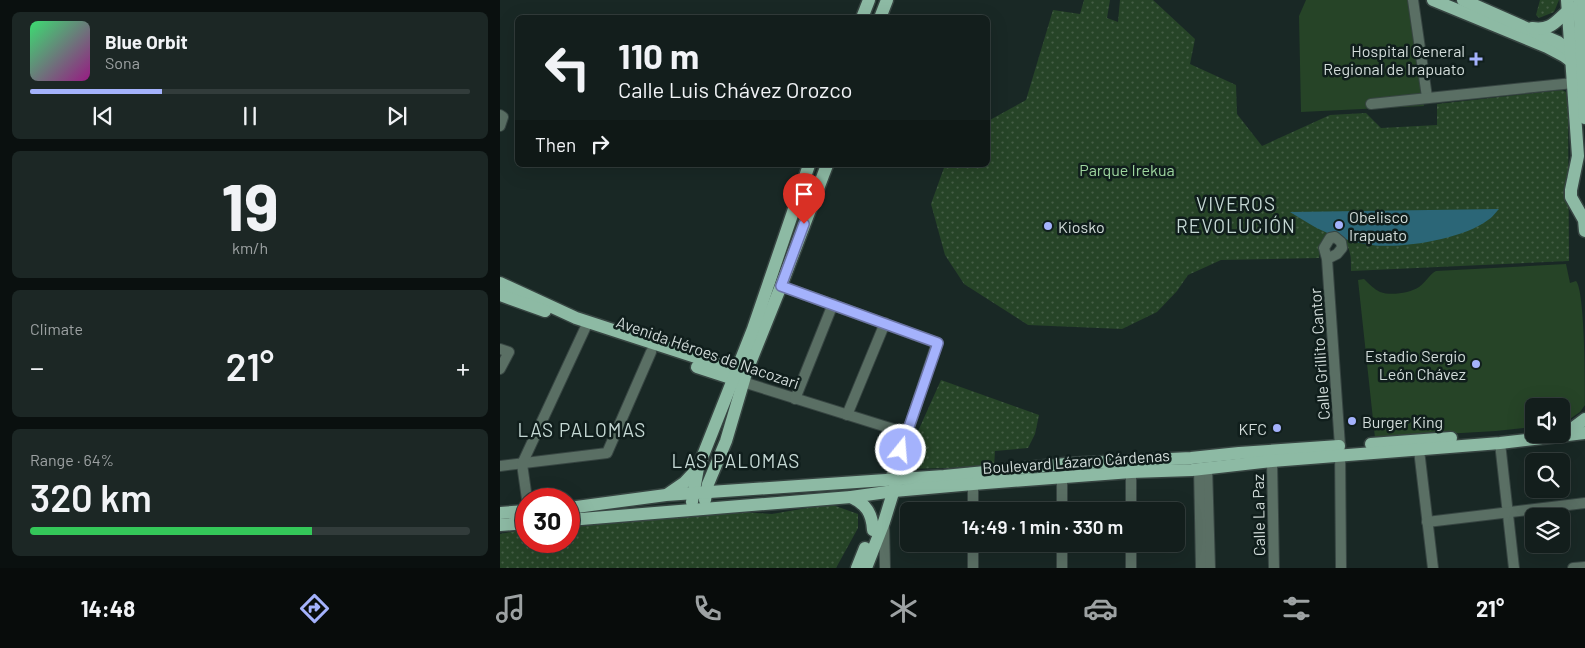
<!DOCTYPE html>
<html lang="en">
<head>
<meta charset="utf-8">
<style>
  body { margin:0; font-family:Barlow,sans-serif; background:#1c2725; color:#f1f3f6; height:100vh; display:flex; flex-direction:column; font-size:19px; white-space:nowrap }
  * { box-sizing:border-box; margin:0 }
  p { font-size:16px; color:#9da2a3 }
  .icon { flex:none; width:28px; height:28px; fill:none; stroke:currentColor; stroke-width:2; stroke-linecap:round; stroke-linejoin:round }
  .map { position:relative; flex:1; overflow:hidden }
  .sheet { display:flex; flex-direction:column; gap:12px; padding:12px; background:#0a100f; width:500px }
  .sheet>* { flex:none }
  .guide { position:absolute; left:15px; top:15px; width:475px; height:152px; border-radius:8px; box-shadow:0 5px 20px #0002,0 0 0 1px #323c3b; background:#131e1c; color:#f1f3f6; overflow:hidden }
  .fabs { position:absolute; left:1025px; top:398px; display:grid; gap:10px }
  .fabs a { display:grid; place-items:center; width:45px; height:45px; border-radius:8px; background:#131e1c; box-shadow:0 5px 20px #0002,0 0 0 1px #323c3b; font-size:25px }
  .speed { position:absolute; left:15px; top:488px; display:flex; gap:10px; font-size:25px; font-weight:700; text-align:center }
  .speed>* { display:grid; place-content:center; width:65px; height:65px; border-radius:50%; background:#131e1c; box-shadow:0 5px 20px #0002,0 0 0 1px #323c3b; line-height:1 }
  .speed .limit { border:8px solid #d22; background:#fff; color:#111 }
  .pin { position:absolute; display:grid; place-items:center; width:42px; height:42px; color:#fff; margin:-51px -21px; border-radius:50% 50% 50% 0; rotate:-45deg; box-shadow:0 0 5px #0007 }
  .pin .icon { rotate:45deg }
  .me { position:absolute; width:55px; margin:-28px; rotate:17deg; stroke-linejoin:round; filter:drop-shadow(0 0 4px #0008) }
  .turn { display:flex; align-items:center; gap:18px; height:105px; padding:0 20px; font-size:22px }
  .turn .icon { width:65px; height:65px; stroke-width:2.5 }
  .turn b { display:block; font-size:35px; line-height:42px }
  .then { display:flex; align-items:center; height:48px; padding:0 20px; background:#0003; gap:10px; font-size:19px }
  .big { font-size:38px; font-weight:600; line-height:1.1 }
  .sheet .card { flex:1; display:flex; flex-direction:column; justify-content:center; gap:8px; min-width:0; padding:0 18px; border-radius:8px; background:#1c2725 }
  .sheet .dial { align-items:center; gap:0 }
  .dial b { font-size:65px; line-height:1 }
  .song { display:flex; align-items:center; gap:15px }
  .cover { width:60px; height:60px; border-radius:8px; background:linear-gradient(135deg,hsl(140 70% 55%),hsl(310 70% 35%)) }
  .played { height:5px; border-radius:2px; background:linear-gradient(90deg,#a4b2fc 30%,#323c3b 30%) }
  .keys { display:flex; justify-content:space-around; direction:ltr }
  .heat { display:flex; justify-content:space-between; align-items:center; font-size:28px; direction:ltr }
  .charge { height:8px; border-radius:4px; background:linear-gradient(90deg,#34c759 64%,#323c3b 0) }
  .trip { position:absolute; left:400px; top:502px; width:285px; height:50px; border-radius:8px; background:#131e1c; box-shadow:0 5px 20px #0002,0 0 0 1px #323c3b; font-weight:600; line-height:50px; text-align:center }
  .tab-bar { display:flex; height:80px; justify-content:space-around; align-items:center; background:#080c0b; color:#9da2a3 }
  .tab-bar .icon { width:35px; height:35px }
  .tab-bar .active { color:#a4b2fc }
  .tab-bar b { font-size:22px; color:#f1f3f6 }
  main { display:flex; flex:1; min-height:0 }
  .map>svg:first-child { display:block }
  .grass { fill:#264427 }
  .park { fill:url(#park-dots) }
  .water { fill:#2b6677 }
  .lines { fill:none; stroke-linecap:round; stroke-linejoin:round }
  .minor-casing { stroke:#374542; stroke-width:12 }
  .major-casing { stroke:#374542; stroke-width:15 }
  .minor { stroke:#5a6f64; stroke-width:10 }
  .major { stroke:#8dbaa4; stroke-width:12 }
  .route-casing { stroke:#6b74a4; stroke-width:12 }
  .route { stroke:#a4b2fc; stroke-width:9 }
  .poi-dot { fill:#a4b2fc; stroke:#101e1c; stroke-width:2 }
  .labels { text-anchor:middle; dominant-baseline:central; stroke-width:5; stroke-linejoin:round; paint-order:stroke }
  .poi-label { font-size:16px; fill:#d2dcda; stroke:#101e1c; text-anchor:end }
  .park-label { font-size:16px; fill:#9ed69f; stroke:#101e1c }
  .street-label { font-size:16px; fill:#d2dcda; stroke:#101e1c }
  .quarter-label { font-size:19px; letter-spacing:1px; fill:#c5d8d4; stroke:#101e1c }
</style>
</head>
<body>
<main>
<section class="sheet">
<div class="card">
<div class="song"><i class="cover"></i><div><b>Blue Orbit</b><p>Sona</p></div></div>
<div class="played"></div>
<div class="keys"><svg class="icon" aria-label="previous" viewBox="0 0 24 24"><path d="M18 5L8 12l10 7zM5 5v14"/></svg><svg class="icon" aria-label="pause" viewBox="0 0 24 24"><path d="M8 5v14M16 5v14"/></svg><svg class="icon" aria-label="next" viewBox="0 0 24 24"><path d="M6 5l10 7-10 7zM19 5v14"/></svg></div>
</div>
<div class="card dial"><b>19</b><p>km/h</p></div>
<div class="card"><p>Climate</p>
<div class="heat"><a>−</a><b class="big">21°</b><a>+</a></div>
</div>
<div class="card"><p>Range · 64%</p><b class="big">320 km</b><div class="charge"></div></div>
</section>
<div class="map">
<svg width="1085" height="568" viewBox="0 0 1085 568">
  <defs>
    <pattern id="park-dots" width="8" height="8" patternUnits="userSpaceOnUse" patternTransform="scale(1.25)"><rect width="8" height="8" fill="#264427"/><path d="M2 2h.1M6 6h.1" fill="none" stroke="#455e46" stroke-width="1.8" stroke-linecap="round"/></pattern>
  </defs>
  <rect width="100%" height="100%" fill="#192825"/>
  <g class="grass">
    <polygon points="806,0 909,0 924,106 801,112 799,16"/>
    <path d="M1066,264L1070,283L1076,281C1085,290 1085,386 1085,405L1080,412L1064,423L1061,424V406H1034V427L996,431L875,438L858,280L864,279C869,284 874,289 880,292C891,296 910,293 919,287C926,282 930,274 936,271Z"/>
  </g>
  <g class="park">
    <path d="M584,0H610L607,18L618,22L620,0H653L695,39L690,64L736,85L737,114L762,146L830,115L866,113L881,128L937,125V104L1062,90L1066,92L1068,109L1069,261L851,271C851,250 851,243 830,235L822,240L819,258L721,260L688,275L677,291L657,312L622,329L528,325L464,284L445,255L431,204L445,165H488V121L526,100L553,10L580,14Z"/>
    <polygon points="1040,0 1059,0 1054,12 1039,18 1036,15"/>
    <polygon points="441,380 539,415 535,434 528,448 495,451 494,467 401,469"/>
    <polygon points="330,504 358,514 358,528 336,568 0,568 0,534 26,529 26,541 69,541 69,523 211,510 272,514"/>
  </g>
  <path class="water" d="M999,209C995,213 992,218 988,220C963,239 902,249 872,245C862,244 851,241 842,238C823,233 806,222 790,212Z"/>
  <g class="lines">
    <defs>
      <g id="minor">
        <polyline points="913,0 927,97"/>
        <polyline points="871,104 1073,83"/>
        <polyline points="0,115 3,117 0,126"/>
        <polyline points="827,259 837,254 842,248 841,242 835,237 830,238 824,248 827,259 840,446 841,568"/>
        <polyline points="281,286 437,343 396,467 389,479"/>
        <polyline points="0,349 9,352 0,369"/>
        <polyline points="243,382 406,433"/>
        <polyline points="295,399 333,304"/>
        <polyline points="347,415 385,323"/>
        <polyline points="1000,443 1014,568"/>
        <polyline points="919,450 933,568"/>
        <polyline points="772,461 774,568"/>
        <polyline points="0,466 107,453 151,352"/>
        <polyline points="707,467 710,568"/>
        <polyline points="699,468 701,568"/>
        <polyline points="562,478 562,511"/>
        <polyline points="27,499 22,464 88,322"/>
        <polyline points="473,511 473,484"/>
        <polyline points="631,511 631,472"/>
        <polyline points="927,522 1085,503"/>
        <polyline points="384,524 385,568"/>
        <polyline points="562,544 562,568"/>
        <polyline points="473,568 473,544"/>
        <polyline points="631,568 631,544"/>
        <polyline points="1073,568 1085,567"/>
      </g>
      <g id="major">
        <polyline points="933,0 1047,47 1064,56 1072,62"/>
        <polyline points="963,0 1058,42 1082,61"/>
        <polyline points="1067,0 1078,156 1071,190 1071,197 1084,220 1085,231"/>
        <polyline points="1079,0 1085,118"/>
        <polyline points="362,18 369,0"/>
        <polyline points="380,18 387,0"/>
        <path d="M1032,28C1054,31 1056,19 1072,8"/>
        <polyline points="0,283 76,318 208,361 244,372"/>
        <polyline points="0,295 45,311"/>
        <polyline points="197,367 240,381"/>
        <polyline points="1073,428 1085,419"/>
        <polyline points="871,444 951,438"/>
        <polyline points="168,494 184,483 198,468"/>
        <path d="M351,497C366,504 372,513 373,530"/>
        <polyline points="205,500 208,484 226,441 246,373 281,286 327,165"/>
        <polyline points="192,502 198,468 253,329 309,165"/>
        <polyline points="69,508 166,495 444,476 566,464 691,458 739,453 839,446"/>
        <polyline points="0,513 26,511"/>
        <polyline points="69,520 351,497 394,491 473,484 631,472 692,470 772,461 1000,443 1085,433"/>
        <polyline points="0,525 26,523"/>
        <polyline points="357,568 365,548"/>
        <polyline points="366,568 384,522 396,483"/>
      </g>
    </defs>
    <use href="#minor" class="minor-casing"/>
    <use href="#major" class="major-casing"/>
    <use href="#minor" class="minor"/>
    <use href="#major" class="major"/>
  </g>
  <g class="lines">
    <defs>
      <polyline id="route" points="304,224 281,286 438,343 401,450"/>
    </defs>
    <use href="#route" class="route-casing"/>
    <use href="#route" class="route"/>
  </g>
  <g class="poi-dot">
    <path d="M973.5 51.5h5v5h5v5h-5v5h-5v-5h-5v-5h5z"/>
    <circle cx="839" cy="225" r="5"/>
    <circle cx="548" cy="226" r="5"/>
    <circle cx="976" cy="364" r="5"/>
    <circle cx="852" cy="421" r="5"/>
    <circle cx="777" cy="428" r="5"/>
  </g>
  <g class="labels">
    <g class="poi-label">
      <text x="965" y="50">Hospital General<tspan x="965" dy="18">Regional de Irapuato</tspan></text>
      <text x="849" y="216" text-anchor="start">Obelisco<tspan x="849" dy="18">Irapuato</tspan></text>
      <text x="558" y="226" text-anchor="start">Kiosko</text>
      <text x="966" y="355">Estadio Sergio<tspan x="966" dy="18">León Chávez</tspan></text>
      <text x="862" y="421" text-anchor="start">Burger King</text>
      <text x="767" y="428">KFC</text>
    </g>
    <g class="park-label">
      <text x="627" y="169">Parque Irekua</text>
    </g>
    <g class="street-label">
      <text transform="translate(208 352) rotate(19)">Avenida Héroes de Nacozari</text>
      <text transform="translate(819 354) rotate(-94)">Calle Grillito Cantor</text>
      <text transform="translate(576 461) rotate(-4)">Boulevard Lázaro Cárdenas</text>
      <text transform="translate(758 515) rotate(-91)">Calle La Paz</text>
    </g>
    <g class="quarter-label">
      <text x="736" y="203">VIVEROS<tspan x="736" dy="22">REVOLUCIÓN</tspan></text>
      <text x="82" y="429">LAS PALOMAS</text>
      <text x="236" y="460">LAS PALOMAS</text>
    </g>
  </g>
</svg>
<div class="fabs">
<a><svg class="icon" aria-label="sound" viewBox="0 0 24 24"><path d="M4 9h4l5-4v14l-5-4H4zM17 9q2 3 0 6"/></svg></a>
<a><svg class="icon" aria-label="search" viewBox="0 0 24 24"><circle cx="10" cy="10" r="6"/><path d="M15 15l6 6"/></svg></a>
<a><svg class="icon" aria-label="layers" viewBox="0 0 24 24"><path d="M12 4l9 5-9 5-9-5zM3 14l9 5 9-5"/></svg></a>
</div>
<div class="speed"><div class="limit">30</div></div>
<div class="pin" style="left:304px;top:224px;background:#d93025"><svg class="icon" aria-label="arrive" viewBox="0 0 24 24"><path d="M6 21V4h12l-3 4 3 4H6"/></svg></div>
<svg class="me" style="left:401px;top:450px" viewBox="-20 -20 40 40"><circle r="17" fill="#a4b2fc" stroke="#fff" stroke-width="3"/><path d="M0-11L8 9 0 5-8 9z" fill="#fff"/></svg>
<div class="trip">14:49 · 1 min · 330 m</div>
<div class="guide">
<div class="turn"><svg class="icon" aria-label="left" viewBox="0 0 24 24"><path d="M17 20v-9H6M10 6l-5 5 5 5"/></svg><div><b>110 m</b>Calle Luis Chávez Orozco</div></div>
<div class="then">Then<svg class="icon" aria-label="right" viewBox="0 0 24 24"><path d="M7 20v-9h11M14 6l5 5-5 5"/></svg></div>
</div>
</div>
</main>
<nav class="tab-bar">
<b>14:48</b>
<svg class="icon active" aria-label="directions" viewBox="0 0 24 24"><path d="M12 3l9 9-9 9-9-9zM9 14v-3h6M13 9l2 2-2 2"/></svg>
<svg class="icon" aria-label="music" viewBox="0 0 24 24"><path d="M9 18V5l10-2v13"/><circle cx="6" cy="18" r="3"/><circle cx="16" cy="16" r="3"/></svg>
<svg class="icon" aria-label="phone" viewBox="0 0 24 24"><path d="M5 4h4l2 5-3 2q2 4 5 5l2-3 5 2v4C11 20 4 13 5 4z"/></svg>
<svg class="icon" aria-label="climate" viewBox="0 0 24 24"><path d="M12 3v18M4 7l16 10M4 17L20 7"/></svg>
<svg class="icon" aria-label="car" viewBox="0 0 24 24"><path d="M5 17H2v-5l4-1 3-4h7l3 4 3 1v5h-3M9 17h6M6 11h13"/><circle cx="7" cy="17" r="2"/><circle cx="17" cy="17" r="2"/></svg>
<svg class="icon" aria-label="filters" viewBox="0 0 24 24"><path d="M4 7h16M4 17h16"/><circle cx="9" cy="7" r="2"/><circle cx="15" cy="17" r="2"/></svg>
<b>21°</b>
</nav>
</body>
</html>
